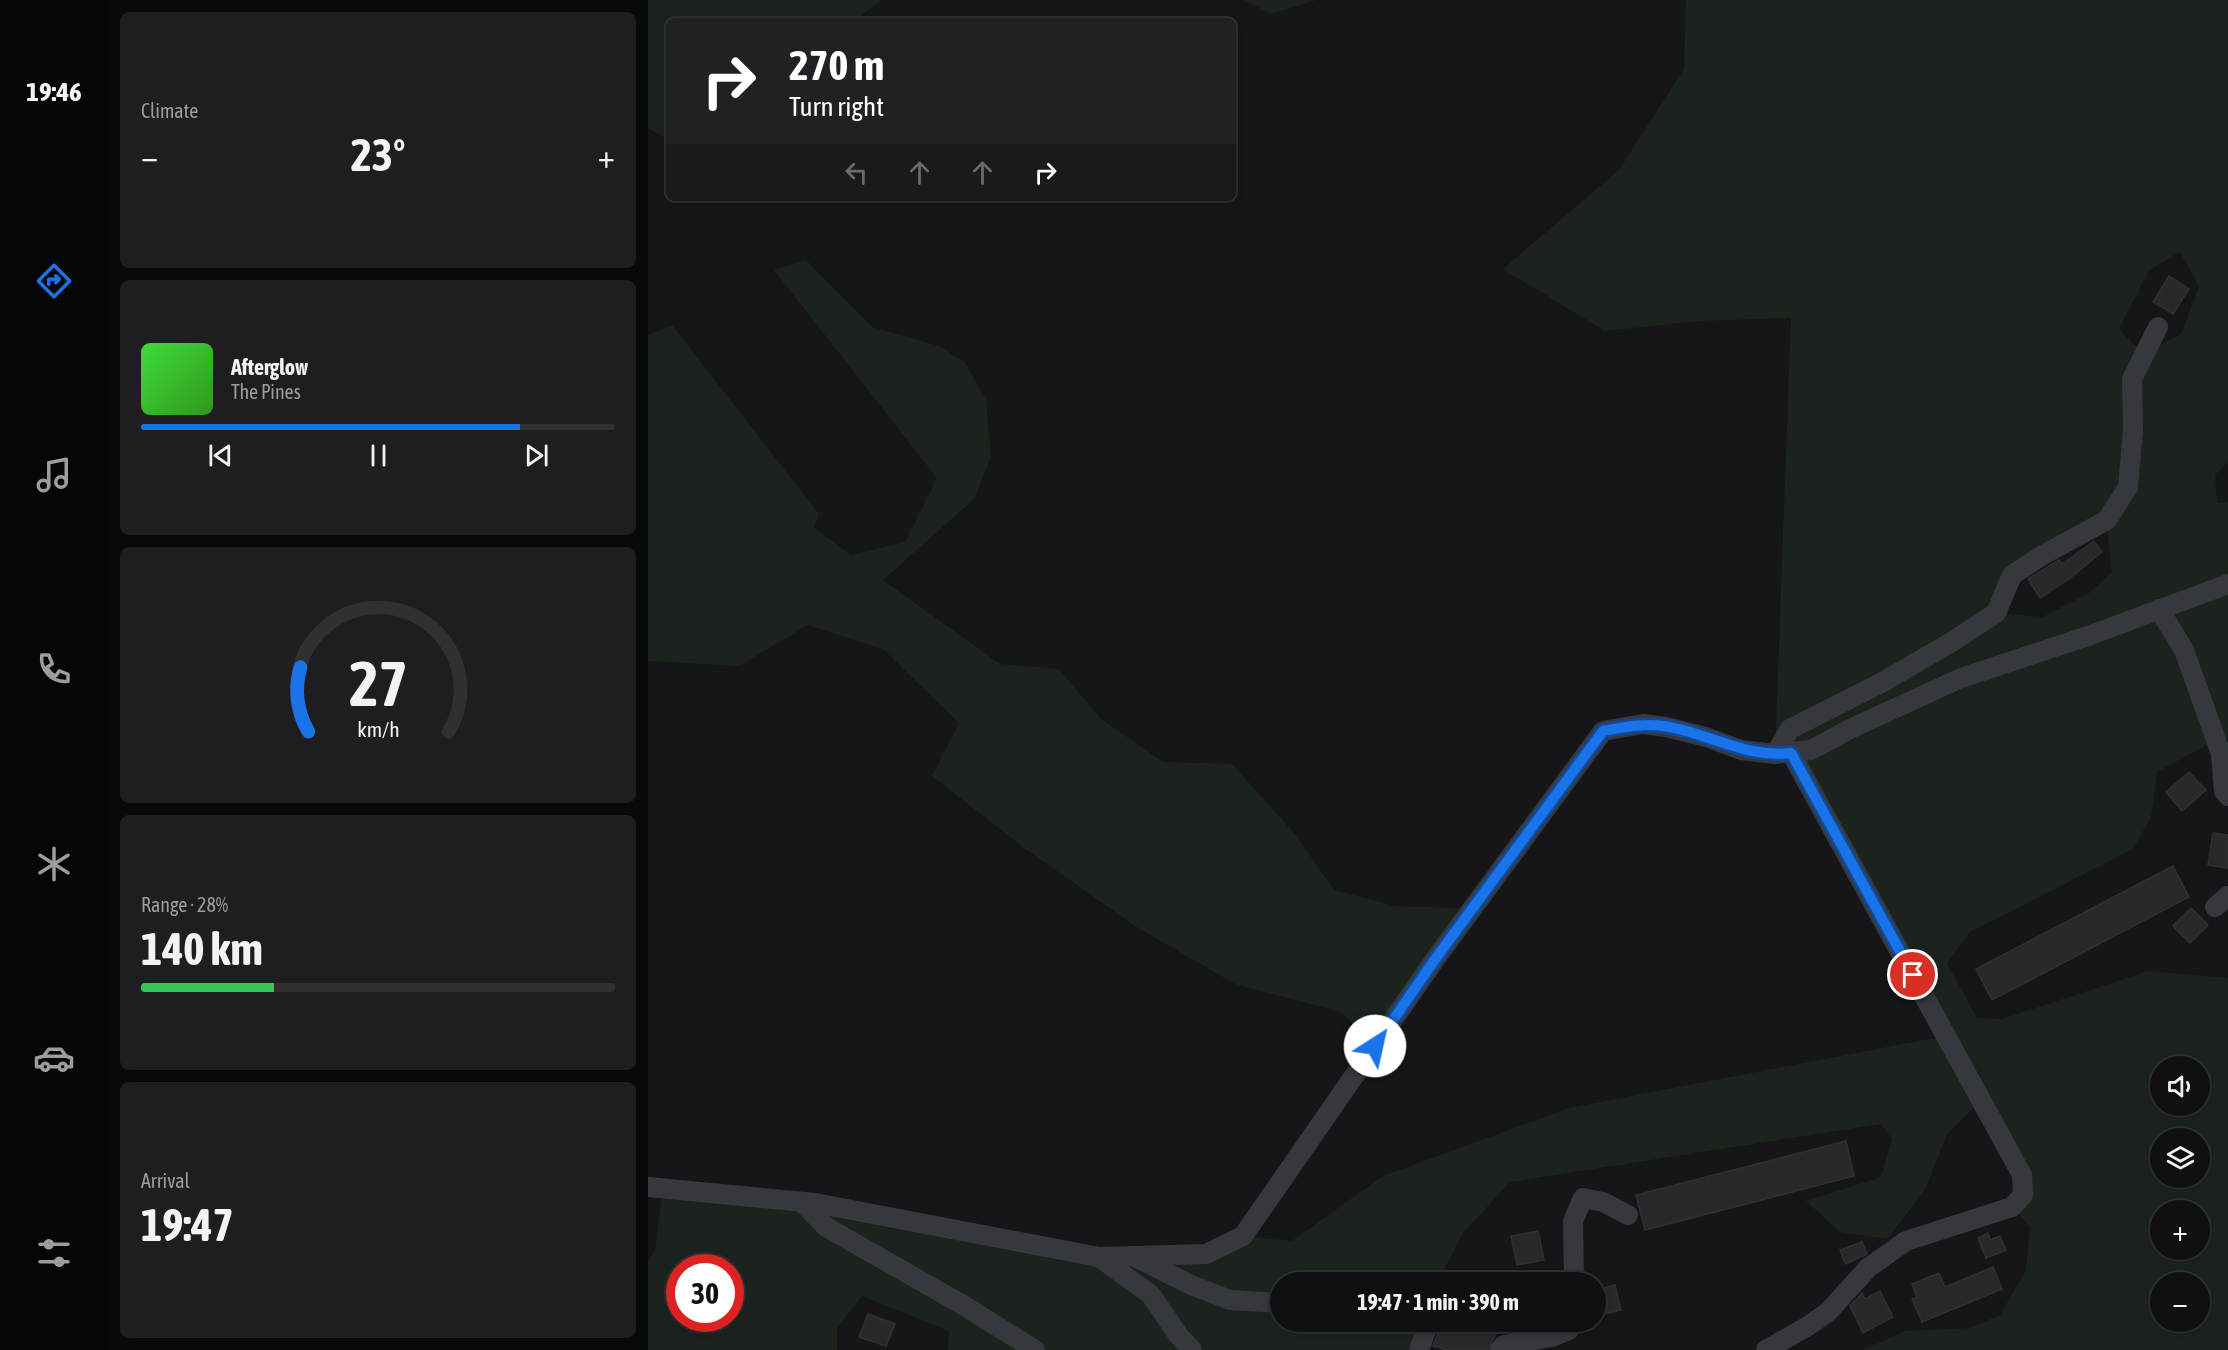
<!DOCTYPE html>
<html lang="en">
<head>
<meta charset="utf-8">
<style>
  body { margin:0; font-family:"Asap Condensed",sans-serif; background:#1e1e20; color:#f1f3f6; height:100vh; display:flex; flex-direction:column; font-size:22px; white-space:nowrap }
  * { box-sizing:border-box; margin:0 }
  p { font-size:20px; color:#9c9d9f }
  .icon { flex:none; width:33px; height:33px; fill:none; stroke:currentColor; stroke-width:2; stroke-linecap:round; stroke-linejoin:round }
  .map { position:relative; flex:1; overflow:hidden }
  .side { display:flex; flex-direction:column; gap:12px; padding:12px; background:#09090a; width:540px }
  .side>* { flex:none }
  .banner { position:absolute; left:18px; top:18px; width:570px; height:183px; border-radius:9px; box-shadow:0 3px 9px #0003,0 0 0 2px #303032; background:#202124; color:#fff; overflow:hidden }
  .tools { position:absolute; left:1502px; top:1056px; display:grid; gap:12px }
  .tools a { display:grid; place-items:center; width:60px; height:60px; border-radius:50%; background:#101012; box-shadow:0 3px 9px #0003,0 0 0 2px #303032; font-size:30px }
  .speed { position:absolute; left:18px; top:1254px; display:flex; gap:12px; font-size:30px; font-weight:700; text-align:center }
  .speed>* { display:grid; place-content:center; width:78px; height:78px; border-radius:50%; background:#101012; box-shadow:0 3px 9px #0003,0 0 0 2px #303032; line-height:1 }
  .speed .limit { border:9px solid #d22; background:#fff; color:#111 }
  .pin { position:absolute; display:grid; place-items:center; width:51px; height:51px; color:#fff; margin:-26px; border:3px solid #fff; border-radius:50%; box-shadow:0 2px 6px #0007 }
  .me { position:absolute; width:66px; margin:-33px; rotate:35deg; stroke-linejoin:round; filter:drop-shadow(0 0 4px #0008) }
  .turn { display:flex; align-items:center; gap:21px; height:126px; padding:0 24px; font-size:27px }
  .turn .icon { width:78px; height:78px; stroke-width:2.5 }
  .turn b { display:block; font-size:42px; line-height:51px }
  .lanes { display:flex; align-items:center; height:57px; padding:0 24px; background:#0003; justify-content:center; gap:30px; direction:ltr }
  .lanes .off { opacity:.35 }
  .big { font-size:45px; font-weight:700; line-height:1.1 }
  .side .widget { flex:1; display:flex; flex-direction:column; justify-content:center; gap:9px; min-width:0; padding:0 21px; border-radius:9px; background:#1e1e20 }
  .side .dial { align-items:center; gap:0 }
  .dial svg { height:156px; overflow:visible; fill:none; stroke:#303032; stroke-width:7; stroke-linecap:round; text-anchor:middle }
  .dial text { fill:#f1f3f6; stroke:none }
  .song { display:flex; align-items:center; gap:18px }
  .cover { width:72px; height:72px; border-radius:9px; background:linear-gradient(135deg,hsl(120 70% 55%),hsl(110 70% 35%)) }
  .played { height:6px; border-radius:3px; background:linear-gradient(90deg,#1a73e8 80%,#303032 80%) }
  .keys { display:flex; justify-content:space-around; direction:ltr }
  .heat { display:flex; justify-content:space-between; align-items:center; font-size:33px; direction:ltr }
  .charge { height:9px; border-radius:4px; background:linear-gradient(90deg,#34c759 28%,#303032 0) }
  .trip { position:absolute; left:622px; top:1272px; width:336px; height:60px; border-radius:30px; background:#101012; box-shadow:0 3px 9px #0003,0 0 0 2px #303032; font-weight:700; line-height:60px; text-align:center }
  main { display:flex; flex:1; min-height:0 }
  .menu { display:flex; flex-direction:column; width:108px; justify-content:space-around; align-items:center; background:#060607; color:#9c9d9f }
  .menu .icon { width:42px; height:42px }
  .menu .selected { color:#1a73e8 }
  .menu b { font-size:27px; color:#f1f3f6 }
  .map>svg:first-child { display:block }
  .green { fill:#1c231d; fill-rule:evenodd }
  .building { fill:#29292c; stroke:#303034; stroke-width:1.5 }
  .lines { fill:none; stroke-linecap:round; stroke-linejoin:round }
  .minor { stroke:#37383d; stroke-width:20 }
  .route-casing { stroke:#114b97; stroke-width:15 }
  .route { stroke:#1a73e8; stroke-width:10 }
</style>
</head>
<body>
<main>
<nav class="menu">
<b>19:46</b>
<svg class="icon selected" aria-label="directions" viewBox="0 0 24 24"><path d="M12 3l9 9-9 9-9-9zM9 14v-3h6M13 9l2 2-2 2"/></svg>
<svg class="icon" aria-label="music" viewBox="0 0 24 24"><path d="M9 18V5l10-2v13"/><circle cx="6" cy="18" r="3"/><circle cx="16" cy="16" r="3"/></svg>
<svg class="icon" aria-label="phone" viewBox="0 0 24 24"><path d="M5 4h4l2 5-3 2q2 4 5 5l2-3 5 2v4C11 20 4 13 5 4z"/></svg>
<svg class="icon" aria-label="climate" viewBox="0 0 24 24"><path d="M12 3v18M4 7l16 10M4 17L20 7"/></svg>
<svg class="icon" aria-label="car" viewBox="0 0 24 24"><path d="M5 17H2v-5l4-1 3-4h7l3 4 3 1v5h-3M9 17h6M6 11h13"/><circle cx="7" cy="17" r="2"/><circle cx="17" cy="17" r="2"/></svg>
<svg class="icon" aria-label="filters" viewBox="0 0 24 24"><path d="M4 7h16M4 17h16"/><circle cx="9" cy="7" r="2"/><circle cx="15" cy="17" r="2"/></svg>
</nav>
<section class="side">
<div class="widget"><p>Climate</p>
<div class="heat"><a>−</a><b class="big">23°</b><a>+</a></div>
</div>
<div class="widget">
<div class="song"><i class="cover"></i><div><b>Afterglow</b><p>The Pines</p></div></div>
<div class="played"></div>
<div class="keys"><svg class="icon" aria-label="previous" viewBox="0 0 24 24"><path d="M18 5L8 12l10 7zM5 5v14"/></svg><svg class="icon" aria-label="pause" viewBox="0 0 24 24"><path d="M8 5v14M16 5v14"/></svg><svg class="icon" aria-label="next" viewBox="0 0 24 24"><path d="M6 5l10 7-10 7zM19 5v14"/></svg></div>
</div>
<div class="widget dial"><svg viewBox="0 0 100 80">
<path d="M14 69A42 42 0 1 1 86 69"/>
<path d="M14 69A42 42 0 0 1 10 36" stroke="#1a73e8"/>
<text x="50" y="56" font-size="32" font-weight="700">27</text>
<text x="50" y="72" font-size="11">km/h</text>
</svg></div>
<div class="widget"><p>Range · 28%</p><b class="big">140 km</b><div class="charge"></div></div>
<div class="widget"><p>Arrival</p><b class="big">19:47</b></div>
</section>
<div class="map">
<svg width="1580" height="1350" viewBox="0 0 1580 1350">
  <rect width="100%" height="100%" fill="#161618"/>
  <g class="green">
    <polygon points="0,0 234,0 206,21 21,21 21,140 0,128"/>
    <polygon points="596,0 668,0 623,14"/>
    <path d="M1038,0H1580V462L1567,475L1569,503L1580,502V739L1568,740L1509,772L1503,817L1485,849L1322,932L1299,963L1329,1018L1354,1019L1500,971L1580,978V1350H1215L1257,1331L1322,1328L1352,1315L1378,1270L1382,1227L1364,1207L1375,1195L1333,1100L1299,1134L1277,1189L1240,1239L1192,1232L1158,1201L1233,1177L1244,1139L1233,1124L862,1182L815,1233L790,1282H633V1322H781L771,1350H300L301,1331L214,1296L189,1328V1350H0V1261L7,1251L15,1188L451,1257L558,1254L595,1236L644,1241L735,1176L921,1108L1297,1036L1143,753L1127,754L1143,318L1050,321L957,331L855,269L971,170L1036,69ZM1532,252L1551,286L1534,333L1496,355L1471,329L1501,270ZM1458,521L1464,572L1441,593L1395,617L1349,613L1364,575ZM1512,1066H1551V1106H1512ZM1512,1138H1551V1178H1512ZM1512,1210H1551V1250H1512ZM32,1268H82V1318H32ZM1512,1282H1551V1322H1512Z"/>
    <polygon points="158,260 224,327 291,346 316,362 338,399 343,457 326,499 235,580 352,664 411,669 452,718 515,762 584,764 647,834 686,890 747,906 824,909 727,1045 693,1012 587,984 487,926 375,847 284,776 311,723 235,649 160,625 91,666 0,661 0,335 24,325 171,514 166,528 203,555 257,542 289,478 126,270"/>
  </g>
  <g class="building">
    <polygon points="1521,276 1541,289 1525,314 1505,302"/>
    <polygon points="1446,541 1454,552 1422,578 1392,598 1380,579 1411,560 1414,564"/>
    <polygon points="1541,772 1558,790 1534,811 1518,792"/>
    <polygon points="1565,833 1580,835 1580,868 1560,865"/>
    <polygon points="1525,866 1541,897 1344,1000 1328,969"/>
    <polygon points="1543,908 1560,925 1542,943 1525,926"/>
    <polygon points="1198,1141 1206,1176 997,1230 988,1195"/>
    <polygon points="890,1231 896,1260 869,1265 863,1236"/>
    <polygon points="1340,1233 1342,1240 1352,1236 1358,1250 1338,1258 1330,1238"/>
    <polygon points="1214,1242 1219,1254 1197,1264 1192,1250"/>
    <polygon points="1345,1267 1354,1289 1274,1322 1264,1299 1269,1297 1264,1284 1291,1273 1297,1287"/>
    <polygon points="967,1285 973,1310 948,1316 948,1290"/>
    <polygon points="1232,1291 1245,1317 1215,1333 1202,1306 1214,1293 1217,1299"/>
    <polygon points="220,1314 247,1324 238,1346 211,1337"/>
    <polygon points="814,1322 849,1332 840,1350 799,1350 785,1346 792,1328 810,1333"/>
  </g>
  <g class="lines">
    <g class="minor">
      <polyline points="1511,609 1536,650 1573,754 1576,791 1580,796"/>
      <polyline points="1127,754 1142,729 1233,683 1302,643 1348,613 1364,575 1395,555 1459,520 1480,487 1485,430 1484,379 1510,327"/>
      <polyline points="1567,907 1580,896"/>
      <polyline points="0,1187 167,1203 451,1257 558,1254 595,1236 788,958 955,731 995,724 1018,727 1058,737 1093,750 1127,754 1163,750 1204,728 1313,678 1440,636 1580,584"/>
      <polyline points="154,1202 178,1227 315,1305 387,1350"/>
      <polyline points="451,1257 503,1295 531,1336 544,1350"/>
      <polyline points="489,1258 543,1285 582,1300 633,1303"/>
      <polyline points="761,1282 763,1282"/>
      <polyline points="926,1282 925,1221 935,1198 955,1202 980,1215"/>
      <polyline points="771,1350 781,1322"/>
      <polyline points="852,1350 856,1345 904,1337 921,1330 922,1322"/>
      <polyline points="1118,1350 1160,1326 1180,1312 1220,1268 1258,1241 1364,1207 1375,1195 1374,1175 1143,753"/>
    </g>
  </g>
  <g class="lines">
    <defs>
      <path id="route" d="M727,1046L788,958L955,731C976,727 995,723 1016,726C1061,733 1095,758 1143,753L1265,975"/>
    </defs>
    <use href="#route" class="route-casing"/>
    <use href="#route" class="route"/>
  </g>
</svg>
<div class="tools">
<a><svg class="icon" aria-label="sound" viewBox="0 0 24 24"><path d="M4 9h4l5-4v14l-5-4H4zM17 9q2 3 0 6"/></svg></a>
<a><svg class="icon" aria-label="layers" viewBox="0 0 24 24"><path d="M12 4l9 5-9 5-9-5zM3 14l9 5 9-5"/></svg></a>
<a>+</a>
<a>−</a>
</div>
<div class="speed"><div class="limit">30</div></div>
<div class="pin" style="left:1265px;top:975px;background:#d93025"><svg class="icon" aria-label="arrive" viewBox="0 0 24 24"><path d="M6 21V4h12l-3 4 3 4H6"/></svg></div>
<svg class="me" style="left:727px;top:1046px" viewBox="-20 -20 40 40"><circle r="19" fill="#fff"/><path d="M0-13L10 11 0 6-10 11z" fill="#1a73e8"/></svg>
<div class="trip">19:47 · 1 min · 390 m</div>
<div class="banner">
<div class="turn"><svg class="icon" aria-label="right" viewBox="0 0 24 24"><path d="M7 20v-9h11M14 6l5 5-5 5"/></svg><div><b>270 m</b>Turn right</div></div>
<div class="lanes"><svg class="icon off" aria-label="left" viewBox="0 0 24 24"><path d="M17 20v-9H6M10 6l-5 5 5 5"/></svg><svg class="icon off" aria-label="ahead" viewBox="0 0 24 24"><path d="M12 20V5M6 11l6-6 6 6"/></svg><svg class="icon off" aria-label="ahead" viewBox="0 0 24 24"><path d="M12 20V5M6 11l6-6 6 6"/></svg><svg class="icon" aria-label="right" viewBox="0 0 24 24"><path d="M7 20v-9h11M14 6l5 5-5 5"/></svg></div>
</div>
</div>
</main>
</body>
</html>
